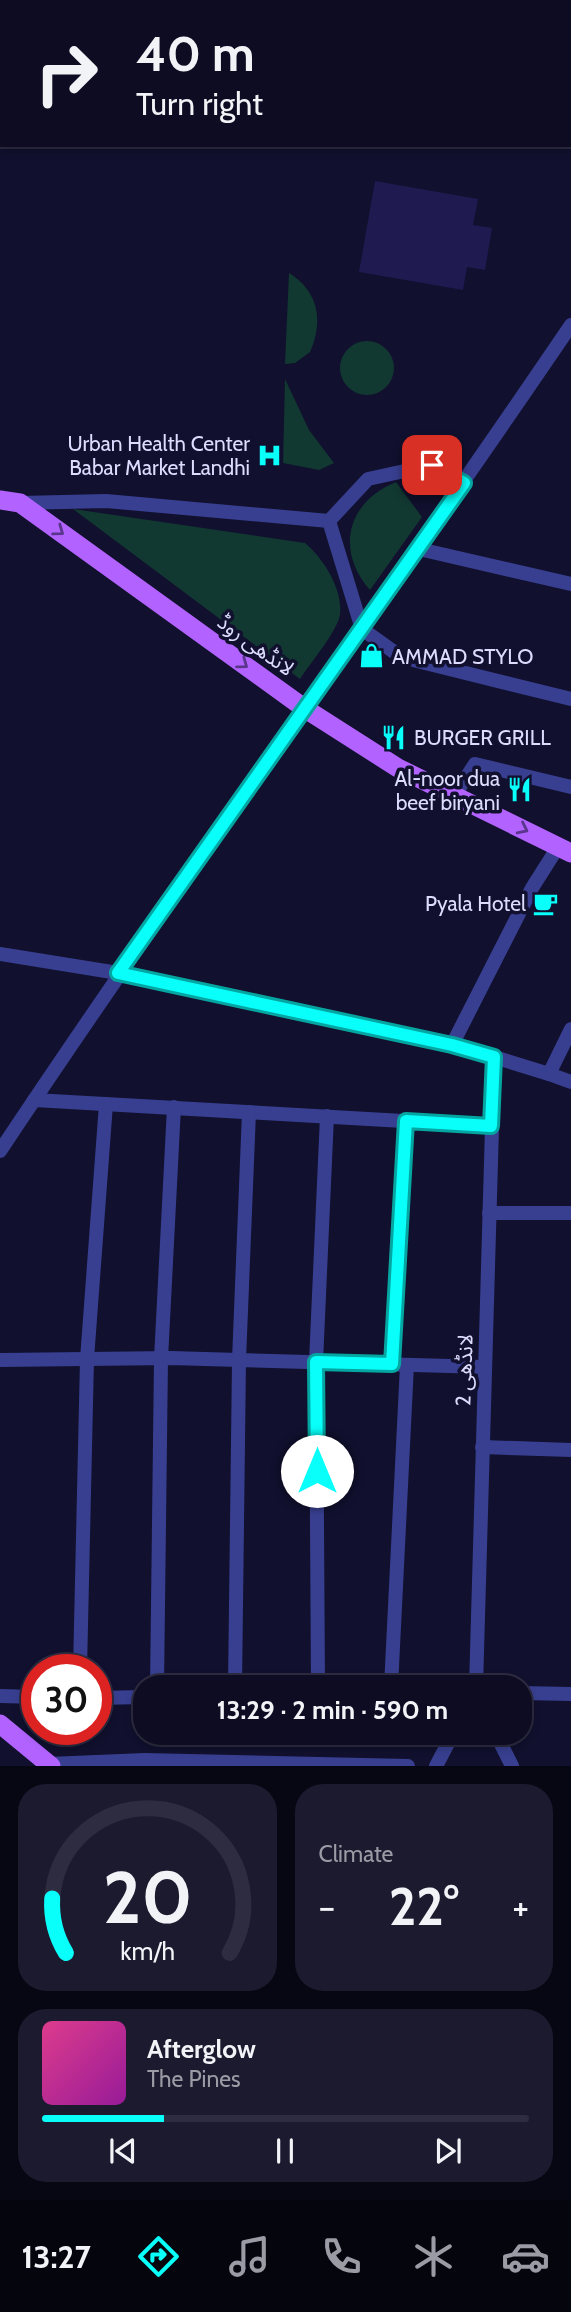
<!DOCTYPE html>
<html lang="en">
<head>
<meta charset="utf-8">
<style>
  body { margin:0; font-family:Cabin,"Noto Sans Arabic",sans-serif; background:#1b1a2f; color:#f1f3f6; height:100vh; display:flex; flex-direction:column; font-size:26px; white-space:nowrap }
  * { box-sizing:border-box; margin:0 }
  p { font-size:23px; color:#9a9ba5 }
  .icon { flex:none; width:38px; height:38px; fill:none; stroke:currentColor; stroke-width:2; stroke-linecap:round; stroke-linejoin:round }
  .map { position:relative; height:1766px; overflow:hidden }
  .details { display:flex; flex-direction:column; gap:18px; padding:18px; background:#070713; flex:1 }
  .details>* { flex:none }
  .guide { position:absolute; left:0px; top:0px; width:572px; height:147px; box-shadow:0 4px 10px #0003,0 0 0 2px #2d2c40; background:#0d0c22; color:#f1f3f6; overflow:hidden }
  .speed { position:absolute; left:21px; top:1654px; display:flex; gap:14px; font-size:35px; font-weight:700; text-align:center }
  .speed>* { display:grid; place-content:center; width:91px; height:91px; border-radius:50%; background:#0d0c22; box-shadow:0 4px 10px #0003,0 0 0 2px #2d2c40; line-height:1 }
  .speed .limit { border:10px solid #d22; background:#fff; color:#111 }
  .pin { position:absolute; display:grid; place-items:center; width:60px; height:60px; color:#fff; margin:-30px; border-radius:14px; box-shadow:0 4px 10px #0006 }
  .me { position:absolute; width:77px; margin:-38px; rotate:0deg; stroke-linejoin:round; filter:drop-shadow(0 0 5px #0008) }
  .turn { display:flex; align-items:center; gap:24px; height:147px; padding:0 21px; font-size:32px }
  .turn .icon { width:91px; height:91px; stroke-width:2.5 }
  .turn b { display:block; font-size:49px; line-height:60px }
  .big { font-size:52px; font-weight:700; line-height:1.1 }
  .details .card { flex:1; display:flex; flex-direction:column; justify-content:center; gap:10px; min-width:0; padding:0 24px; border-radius:28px; background:#1b1a2f }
  .details .dial { align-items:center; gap:0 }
  .dial svg { height:182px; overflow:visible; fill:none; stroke:#2d2c40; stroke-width:7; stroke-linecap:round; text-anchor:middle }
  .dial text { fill:#f1f3f6; stroke:none }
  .song { display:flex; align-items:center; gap:21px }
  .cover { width:84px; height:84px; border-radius:10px; background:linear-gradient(135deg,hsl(330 70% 55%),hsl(300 70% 35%)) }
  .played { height:7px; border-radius:4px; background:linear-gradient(90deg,#08fffa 25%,#2d2c40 25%) }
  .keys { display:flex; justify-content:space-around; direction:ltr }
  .heat { display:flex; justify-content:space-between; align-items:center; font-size:38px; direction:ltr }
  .details .tiles { flex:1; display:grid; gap:18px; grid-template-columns:1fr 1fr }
  .card:last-child { grid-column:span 2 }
  .trip { position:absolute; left:133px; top:1675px; width:399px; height:70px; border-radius:28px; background:#0d0c22; box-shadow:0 4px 10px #0003,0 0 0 2px #2d2c40; font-weight:700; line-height:70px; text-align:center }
  .tabs { display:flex; height:112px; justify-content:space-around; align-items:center; background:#05050e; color:#9a9ba5 }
  .tabs .icon { width:49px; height:49px }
  .tabs .active { color:#08fffa }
  .tabs b { font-size:32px; color:#f1f3f6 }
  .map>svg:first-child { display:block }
  .green { fill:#123832 }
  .building { fill:#1f1a50 }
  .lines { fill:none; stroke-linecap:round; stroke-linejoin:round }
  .minor { stroke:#383f90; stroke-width:14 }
  .tertiary { stroke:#383f90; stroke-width:14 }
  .primary { stroke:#b263ff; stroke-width:19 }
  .oneway { stroke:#59358c }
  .route-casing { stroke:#05a6a2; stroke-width:18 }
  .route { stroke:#08fffa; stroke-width:12 }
  .labels { text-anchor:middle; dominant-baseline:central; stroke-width:7; stroke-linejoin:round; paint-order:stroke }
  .poi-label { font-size:21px; fill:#dcdcff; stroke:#11102e; text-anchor:end }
  .street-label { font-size:21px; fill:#dcdcff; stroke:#11102e }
</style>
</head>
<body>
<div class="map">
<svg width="571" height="1766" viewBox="0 0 571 1766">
  <rect width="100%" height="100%" fill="#11102e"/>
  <g class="green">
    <path d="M289,273C318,291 324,320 310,352L295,363L285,364Z"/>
    <circle cx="367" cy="368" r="27"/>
    <polygon points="285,379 309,430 334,463 319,470 283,463"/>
    <path d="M396,482L422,517L370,590C335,550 347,502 396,482Z"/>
    <path d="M73,509L305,543C323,558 343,589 340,614C339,629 309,665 300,679Z"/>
  </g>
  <polygon class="building" points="375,181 478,199 473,225 492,228 485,270 467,267 463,290 359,272"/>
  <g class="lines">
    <g class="minor">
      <polyline points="172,0 173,2"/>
      <polyline points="214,0 214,2"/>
      <polyline points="13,2 14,0"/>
      <polyline points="292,2 293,0"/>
      <polyline points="380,2 380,0"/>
      <polyline points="455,2 455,0"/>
      <polyline points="538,2 538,0"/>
      <polyline points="0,106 2,92"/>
      <polyline points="419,549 571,584"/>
      <polyline points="362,629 401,657 571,699"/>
      <polyline points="454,796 475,764 571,787"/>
      <polyline points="0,954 118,973 452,1045 494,1057 476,1687"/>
      <polyline points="452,1045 532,888 558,847"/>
      <polyline points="494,1057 549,1074 571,1029"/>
      <polyline points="549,1074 571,1082"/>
      <polyline points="34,1100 491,1126"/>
      <polyline points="489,1213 571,1213"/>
      <polyline points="0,1360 171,1358 485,1367"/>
      <polyline points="392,1364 406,1121"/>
      <polyline points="482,1447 571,1450"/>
      <polyline points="80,1670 87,1359 106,1104"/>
      <polyline points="157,1687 161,1359 174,1107"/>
      <polyline points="235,1687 239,1360 249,1112"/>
      <polyline points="318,1687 316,1362 327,1116"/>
      <polyline points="391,1687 407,1365"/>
      <polyline points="520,1693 571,1694"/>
      <polyline points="0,1696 37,1697"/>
      <polyline points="96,1698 145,1697"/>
      <polyline points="495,1732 512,1766"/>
      <polyline points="48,1764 145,1760 408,1766"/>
      <polyline points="436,1766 454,1732"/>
    </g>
    <g class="tertiary">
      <polyline points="87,0 101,2"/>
      <polyline points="570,82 571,82"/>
      <polyline points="20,503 106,501 329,521 368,479 432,465 464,483"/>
      <polyline points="329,521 362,629"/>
      <path d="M0,1151C186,872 383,602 571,325"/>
    </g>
    <g class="primary">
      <polyline points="0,500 20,503 304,708 398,768 571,853"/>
      <polyline points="0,1724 51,1766"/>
    </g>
  </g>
  <defs><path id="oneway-chevron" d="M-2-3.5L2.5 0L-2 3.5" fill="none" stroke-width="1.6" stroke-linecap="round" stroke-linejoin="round" transform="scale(1.75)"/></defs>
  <g class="oneway">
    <use href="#oneway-chevron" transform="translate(59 531) rotate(36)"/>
    <use href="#oneway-chevron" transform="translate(243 664) rotate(36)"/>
    <use href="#oneway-chevron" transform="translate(523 829) rotate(26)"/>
  </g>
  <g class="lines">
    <defs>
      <polyline id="route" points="317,1471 316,1362 392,1364 406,1121 491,1126 494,1057 452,1045 118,973 464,483 432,465"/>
    </defs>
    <use href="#route" class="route-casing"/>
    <use href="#route" class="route"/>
  </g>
  <defs>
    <symbol id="hospital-bare" viewBox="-9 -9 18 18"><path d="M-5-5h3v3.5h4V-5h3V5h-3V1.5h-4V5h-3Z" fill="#08fffa" stroke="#11102e" stroke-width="2.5" paint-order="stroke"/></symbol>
    <symbol id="shop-bare" viewBox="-9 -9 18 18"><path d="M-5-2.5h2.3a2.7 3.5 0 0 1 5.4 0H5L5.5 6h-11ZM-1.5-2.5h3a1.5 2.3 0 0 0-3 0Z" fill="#08fffa" stroke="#11102e" stroke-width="2.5" paint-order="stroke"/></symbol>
    <symbol id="restaurant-bare" viewBox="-9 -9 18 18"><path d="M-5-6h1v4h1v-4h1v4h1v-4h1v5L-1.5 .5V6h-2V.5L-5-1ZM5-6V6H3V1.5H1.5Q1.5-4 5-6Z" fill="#08fffa" stroke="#11102e" stroke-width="2.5" paint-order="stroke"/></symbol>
    <symbol id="cafe-bare" viewBox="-9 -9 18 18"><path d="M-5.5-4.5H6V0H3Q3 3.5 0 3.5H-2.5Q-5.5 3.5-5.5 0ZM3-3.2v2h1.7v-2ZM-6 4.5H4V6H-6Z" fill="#08fffa" stroke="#11102e" stroke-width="2.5" paint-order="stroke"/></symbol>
  </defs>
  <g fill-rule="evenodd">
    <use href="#hospital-bare" x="252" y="438" width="35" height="35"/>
    <use href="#shop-bare" x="354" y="638" width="35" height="35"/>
    <use href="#restaurant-bare" x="376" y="720" width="35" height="35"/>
    <use href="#restaurant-bare" x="502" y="772" width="35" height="35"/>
    <use href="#cafe-bare" x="528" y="886" width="35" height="35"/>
  </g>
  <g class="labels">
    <g class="poi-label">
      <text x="250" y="443">Urban Health Center<tspan x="250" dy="24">Babar Market Landhi</tspan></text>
      <text x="392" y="656" text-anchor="start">AMMAD STYLO</text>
      <text x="414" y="737" text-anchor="start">BURGER GRILL</text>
      <text x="500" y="778">Al-noor dua<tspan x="500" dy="24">beef biryani</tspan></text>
      <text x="526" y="903">Pyala Hotel</text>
    </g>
    <g class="street-label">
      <text transform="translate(256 645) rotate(36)">لانڈھی روڈ</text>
      <text transform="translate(464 1370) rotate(-88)">لانڈھی 2</text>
    </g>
  </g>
</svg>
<div class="speed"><div class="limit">30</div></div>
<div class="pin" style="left:432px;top:465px;background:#d93025"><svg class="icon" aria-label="arrive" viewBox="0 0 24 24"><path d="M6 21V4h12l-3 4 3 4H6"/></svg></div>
<svg class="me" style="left:317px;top:1471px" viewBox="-20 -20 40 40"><circle r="19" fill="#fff"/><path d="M0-13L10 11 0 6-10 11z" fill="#08fffa"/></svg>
<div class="trip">13:29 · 2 min · 590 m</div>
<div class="guide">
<div class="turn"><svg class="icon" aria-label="right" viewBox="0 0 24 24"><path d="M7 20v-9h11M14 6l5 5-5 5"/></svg><div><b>40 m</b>Turn right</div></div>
</div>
</div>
<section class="details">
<div class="tiles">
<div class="card dial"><svg viewBox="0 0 100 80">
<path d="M14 69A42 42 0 1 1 86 69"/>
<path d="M14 69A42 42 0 0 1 8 45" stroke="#08fffa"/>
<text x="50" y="56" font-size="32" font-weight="700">20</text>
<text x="50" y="72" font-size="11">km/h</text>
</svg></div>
<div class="card"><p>Climate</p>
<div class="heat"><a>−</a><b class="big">22°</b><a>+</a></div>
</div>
<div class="card">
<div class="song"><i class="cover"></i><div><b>Afterglow</b><p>The Pines</p></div></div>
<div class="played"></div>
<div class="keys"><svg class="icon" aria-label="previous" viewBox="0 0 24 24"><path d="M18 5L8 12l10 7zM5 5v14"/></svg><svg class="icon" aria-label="pause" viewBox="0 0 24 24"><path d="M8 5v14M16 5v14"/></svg><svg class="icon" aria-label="next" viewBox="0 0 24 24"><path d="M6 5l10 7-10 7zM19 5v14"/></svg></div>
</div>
</div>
</section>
<nav class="tabs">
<b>13:27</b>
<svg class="icon active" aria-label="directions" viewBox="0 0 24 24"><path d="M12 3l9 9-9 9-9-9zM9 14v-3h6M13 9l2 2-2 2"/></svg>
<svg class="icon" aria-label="music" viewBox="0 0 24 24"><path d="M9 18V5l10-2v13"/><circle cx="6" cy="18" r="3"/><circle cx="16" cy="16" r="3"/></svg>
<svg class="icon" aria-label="phone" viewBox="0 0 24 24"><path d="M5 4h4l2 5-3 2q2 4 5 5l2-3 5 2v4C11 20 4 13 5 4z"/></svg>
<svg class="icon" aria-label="climate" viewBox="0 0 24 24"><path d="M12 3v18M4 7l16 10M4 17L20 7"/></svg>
<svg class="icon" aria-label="car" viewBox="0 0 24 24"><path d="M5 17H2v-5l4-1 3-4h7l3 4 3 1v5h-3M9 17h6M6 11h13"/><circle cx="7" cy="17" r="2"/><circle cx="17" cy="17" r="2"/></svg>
</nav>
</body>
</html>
